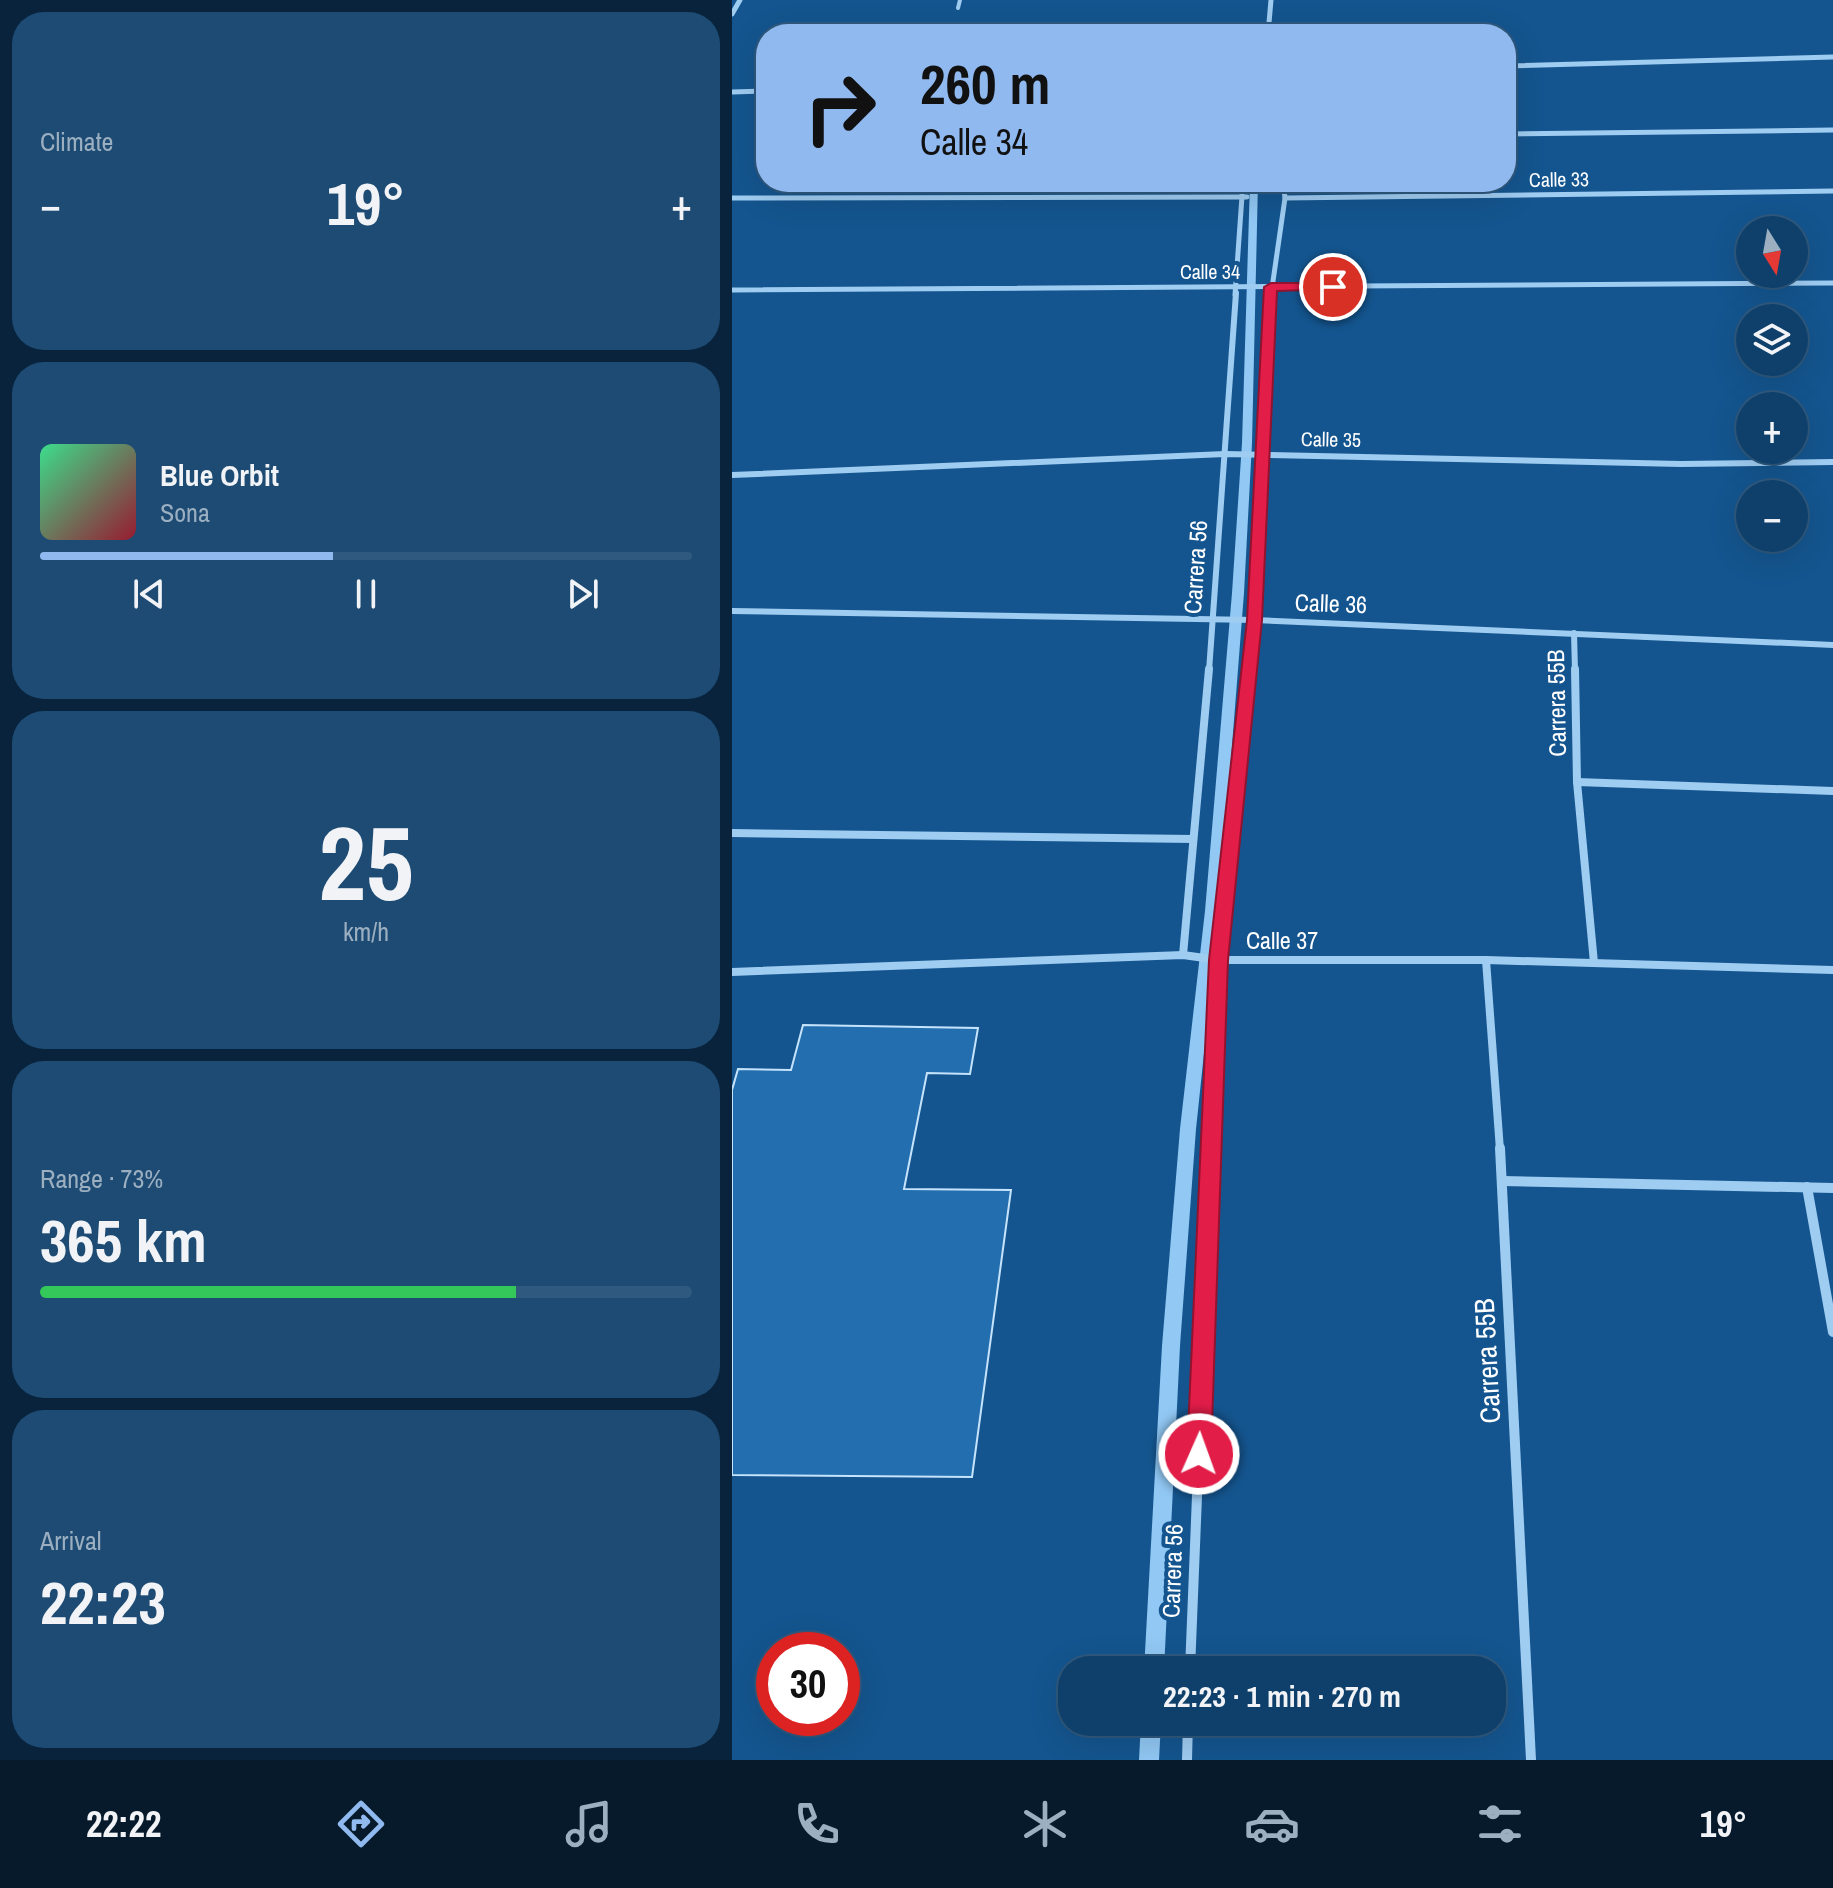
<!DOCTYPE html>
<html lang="en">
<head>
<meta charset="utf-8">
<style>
  body { margin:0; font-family:"Archivo Narrow",sans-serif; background:#1d4b73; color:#f1f3f6; height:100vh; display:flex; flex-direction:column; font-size:30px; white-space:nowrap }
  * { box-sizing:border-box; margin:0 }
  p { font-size:26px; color:#9bafc1 }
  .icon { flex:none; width:44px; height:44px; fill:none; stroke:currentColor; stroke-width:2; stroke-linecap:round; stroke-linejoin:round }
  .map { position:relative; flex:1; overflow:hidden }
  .panel { display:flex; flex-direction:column; gap:12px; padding:12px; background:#08233b; width:732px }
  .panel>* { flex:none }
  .hud { position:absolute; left:24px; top:24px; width:760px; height:168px; border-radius:32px; box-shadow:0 8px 32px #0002,0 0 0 2px #2f597e; background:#90b9f0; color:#111; overflow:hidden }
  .needle { width:52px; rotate:169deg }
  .controls { position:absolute; left:1004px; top:216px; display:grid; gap:16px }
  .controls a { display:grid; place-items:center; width:72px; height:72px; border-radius:50%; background:#0f406b; box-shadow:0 8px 32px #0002,0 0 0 2px #2f597e; font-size:40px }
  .speed { position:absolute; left:24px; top:1632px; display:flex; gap:16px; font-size:40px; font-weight:700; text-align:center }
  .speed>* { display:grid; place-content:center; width:104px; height:104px; border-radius:50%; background:#0f406b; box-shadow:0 8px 32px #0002,0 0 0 2px #2f597e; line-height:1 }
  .speed .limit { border:12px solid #d22; background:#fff; color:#111 }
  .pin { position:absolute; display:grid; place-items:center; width:68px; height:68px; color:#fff; margin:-34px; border:4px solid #fff; border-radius:50%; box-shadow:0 2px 8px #0007 }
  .me { position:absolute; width:88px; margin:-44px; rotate:2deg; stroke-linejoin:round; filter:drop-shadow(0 0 6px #0008) }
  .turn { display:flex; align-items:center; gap:28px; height:168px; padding:0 32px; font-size:36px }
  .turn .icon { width:104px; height:104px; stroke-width:2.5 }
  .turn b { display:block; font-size:56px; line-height:68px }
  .big { font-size:60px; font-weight:800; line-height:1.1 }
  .panel .tile { flex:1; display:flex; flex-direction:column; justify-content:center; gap:12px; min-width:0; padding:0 28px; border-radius:32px; background:#1d4b73 }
  .panel .dial { align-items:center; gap:0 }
  .dial b { font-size:104px; line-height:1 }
  .song { display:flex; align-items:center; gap:24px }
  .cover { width:96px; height:96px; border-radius:12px; background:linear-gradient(135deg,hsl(150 70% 55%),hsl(350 70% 35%)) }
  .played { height:8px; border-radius:4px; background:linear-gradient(90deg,#90b9f0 45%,#2f597e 45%) }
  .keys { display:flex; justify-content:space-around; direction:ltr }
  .heat { display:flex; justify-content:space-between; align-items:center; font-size:44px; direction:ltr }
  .charge { height:12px; border-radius:6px; background:linear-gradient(90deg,#34c759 73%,#2f597e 0) }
  .trip { position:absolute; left:326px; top:1656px; width:448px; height:80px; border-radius:32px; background:#0f406b; box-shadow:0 8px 32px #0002,0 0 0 2px #2f597e; font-weight:800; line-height:80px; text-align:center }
  .dock { display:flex; height:128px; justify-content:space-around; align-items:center; background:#061a2b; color:#9bafc1 }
  .dock .icon { width:56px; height:56px }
  .dock .current { color:#90b9f0 }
  .dock b { font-size:36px; color:#f1f3f6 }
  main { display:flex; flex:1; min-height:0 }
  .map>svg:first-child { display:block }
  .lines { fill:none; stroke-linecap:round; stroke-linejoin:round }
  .stream { fill:#91c8f4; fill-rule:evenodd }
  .building { fill:#226eae; stroke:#c6e3fc; stroke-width:2 }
  .lane { stroke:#9fccf1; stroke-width:4 }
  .street-far3 { stroke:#9fccf1; stroke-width:5 }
  .street-far2 { stroke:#9fccf1; stroke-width:6 }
  .street-far1 { stroke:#9fccf1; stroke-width:8 }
  .street { stroke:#9fccf1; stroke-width:10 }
  .route { fill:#e11d48; stroke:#92132f; stroke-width:2 }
  .labels { text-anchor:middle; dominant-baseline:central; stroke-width:8; stroke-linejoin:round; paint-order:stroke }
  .far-street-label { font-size:20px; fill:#fff; stroke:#14558f }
  .street-label { font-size:24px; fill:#fff; stroke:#14558f }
  .near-street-label { font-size:28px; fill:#fff; stroke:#14558f }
</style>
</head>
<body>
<main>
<section class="panel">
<div class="tile"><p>Climate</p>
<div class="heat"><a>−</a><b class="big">19°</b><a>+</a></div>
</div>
<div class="tile">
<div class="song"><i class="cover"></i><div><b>Blue Orbit</b><p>Sona</p></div></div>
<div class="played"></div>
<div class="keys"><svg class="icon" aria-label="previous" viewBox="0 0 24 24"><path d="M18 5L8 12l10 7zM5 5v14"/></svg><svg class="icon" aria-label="pause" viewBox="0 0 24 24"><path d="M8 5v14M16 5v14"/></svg><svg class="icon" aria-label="next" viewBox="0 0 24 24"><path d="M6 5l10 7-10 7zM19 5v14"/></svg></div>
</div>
<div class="tile dial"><b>25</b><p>km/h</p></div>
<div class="tile"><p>Range · 73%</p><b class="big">365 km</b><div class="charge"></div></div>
<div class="tile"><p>Arrival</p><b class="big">22:23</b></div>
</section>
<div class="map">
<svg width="1101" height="1760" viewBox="0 0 1101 1760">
  <rect width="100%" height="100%" fill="#14558f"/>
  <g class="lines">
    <g class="stream">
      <polygon points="518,182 526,182 520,443 512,593 487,911 464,1129 448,1346 432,1670 412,1670 430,1346 448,1129 473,911 500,593 510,443"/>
      <polygon points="409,1722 429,1722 427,1760 407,1760"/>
    </g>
  </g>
  <polygon class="building" points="71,1025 246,1028 238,1074 195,1073 172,1189 279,1190 240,1477 0,1475 0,1090 6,1069 59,1070"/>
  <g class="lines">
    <polyline class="lane" points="226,8 228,0"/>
    <g class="street-far3">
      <polyline points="0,14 8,0"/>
      <polyline points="536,34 539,0"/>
      <polyline points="774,66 1101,57"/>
      <polyline points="0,92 34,91"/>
      <polyline points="774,134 1101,130"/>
      <polyline points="0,198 515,197"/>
      <polyline points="553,198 1101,191"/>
      <polyline points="0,290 1101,283"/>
      <polyline points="503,295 511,182"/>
      <polyline points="539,295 553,198 551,182"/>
    </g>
    <g class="street-far2">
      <polyline points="0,475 493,454 949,464 1101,462"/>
      <polyline points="0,611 523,620 1101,645"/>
      <polyline points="842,633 843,671"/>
      <polyline points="477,671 504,293"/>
      <polyline points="518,671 539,293"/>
    </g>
    <g class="street-far1">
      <polyline points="843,669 845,782 862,963"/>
      <polyline points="845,782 1101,791"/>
      <polyline points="0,833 461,839"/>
      <polyline points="451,955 477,669"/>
      <polyline points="754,960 768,1150"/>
      <polyline points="0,972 451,955 487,960 754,960 1101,970"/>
      <polyline points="479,1150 487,960 518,669"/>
    </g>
    <g class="street">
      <polyline points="768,1148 799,1760"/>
      <polyline points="770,1181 1101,1188"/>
      <polyline points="1075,1187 1101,1332"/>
      <polyline points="458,1670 479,1148"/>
      <polyline points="455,1760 456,1722"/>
    </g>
  </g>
  <polygon class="route" points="601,283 606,284 606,289 545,291 530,620 496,960 479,1454 475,1462 467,1465 458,1462 455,1454 477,960 515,620 532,287 539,283"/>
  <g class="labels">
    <g class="far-street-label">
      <text transform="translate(827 179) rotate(-1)">Calle 33</text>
      <text x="478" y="271">Calle 34</text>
      <text transform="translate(599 439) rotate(1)">Calle 35</text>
    </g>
    <g class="street-label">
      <text transform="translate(463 567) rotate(-86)">Carrera 56</text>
      <text transform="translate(599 603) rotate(2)">Calle 36</text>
      <text transform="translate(824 703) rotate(-91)">Carrera 55B</text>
      <text x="550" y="940">Calle 37</text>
      <text transform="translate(440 1571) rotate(-88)">Carrera 56</text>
    </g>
    <g class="near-street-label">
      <text transform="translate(755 1361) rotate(-93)">Carrera 55B</text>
    </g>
  </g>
</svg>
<div class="controls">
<a><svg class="needle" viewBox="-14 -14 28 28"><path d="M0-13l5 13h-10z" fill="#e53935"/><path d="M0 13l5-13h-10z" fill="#9bafc1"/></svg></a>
<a><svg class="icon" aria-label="layers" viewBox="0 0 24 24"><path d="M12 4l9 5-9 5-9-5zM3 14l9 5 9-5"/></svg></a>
<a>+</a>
<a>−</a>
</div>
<div class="speed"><div class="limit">30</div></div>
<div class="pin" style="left:601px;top:287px;background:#d93025"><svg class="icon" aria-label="arrive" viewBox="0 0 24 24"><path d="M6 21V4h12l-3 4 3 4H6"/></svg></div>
<svg class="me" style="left:467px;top:1454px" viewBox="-20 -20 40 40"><circle r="17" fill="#e11d48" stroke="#fff" stroke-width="3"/><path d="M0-11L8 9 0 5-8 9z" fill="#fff"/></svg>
<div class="trip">22:23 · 1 min · 270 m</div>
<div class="hud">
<div class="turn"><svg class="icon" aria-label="right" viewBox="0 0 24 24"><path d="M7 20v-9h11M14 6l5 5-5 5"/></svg><div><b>260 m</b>Calle 34</div></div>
</div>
</div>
</main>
<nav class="dock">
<b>22:22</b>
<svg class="icon current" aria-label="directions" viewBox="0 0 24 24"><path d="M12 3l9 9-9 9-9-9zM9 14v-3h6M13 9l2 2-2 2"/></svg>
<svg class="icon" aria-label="music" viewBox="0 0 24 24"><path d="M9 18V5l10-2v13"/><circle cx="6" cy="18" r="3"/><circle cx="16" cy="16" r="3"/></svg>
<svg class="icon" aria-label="phone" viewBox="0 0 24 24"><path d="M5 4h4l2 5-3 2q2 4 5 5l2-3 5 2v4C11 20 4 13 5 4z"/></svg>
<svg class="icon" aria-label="climate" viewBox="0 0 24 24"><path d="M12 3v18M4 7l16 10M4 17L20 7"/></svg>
<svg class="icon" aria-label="car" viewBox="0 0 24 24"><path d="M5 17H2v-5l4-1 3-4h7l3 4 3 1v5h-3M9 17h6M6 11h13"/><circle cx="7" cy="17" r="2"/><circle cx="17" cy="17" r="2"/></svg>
<svg class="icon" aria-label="filters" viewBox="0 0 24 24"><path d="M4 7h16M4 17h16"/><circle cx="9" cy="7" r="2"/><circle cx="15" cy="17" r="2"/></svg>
<b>19°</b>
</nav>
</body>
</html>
